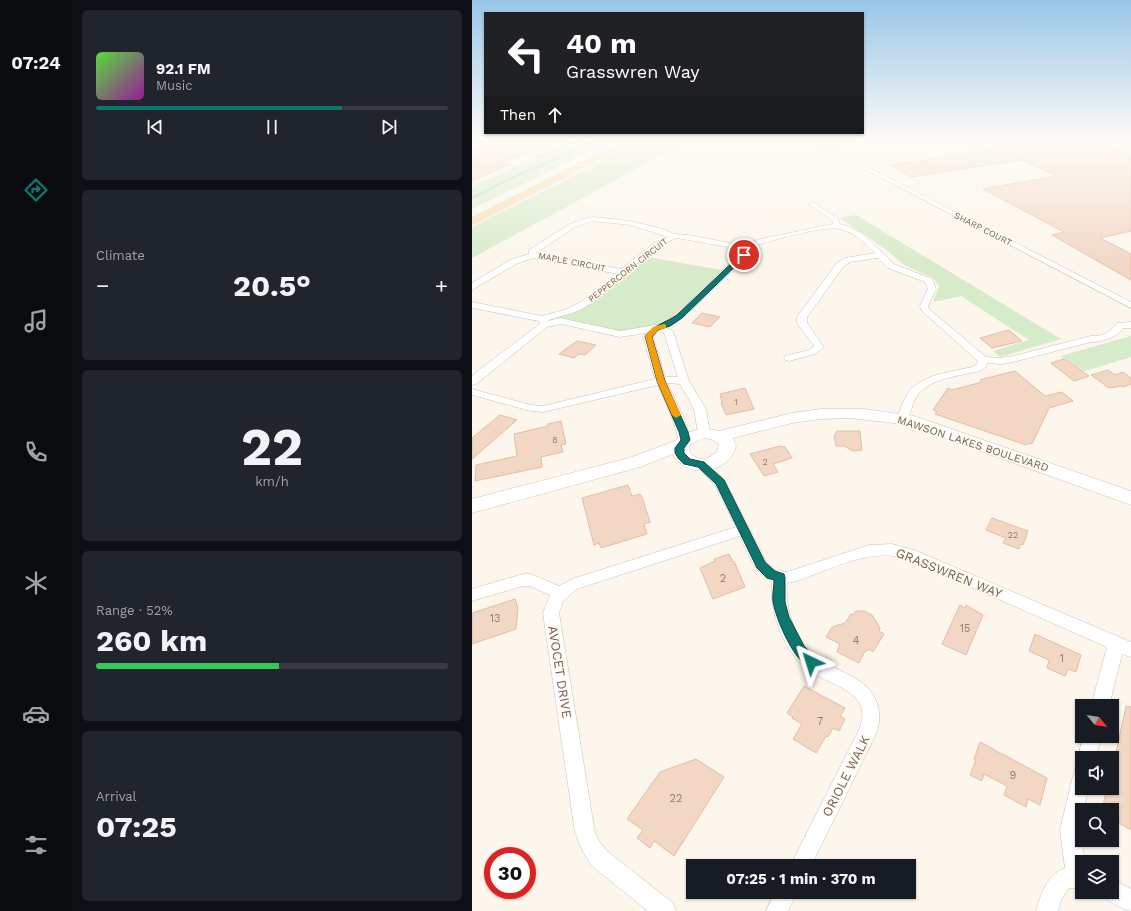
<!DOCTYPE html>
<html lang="en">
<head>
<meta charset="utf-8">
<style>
  body { margin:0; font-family:"Work Sans",sans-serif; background:#20242c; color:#f1f3f6; height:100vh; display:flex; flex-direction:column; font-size:15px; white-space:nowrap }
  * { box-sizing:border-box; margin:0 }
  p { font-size:13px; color:#9ea1a6 }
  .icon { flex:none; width:22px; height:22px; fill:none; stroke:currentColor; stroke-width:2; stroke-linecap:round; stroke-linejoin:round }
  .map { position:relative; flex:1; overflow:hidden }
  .sheet { display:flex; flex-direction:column; gap:10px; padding:10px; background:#0d0f14; width:400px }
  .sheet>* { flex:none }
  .hud { position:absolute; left:12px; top:12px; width:380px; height:122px; border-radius:0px; box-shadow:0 1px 3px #0004; background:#202124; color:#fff; overflow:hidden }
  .needle { width:26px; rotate:120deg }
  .buttons { position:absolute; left:603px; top:699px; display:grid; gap:8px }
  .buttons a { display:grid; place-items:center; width:44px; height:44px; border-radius:0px; background:#171b24; box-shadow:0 1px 3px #0004; font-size:20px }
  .speed { position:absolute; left:12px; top:847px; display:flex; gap:8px; font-size:20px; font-weight:700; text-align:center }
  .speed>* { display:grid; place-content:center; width:52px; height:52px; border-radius:50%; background:#171b24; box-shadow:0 1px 3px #0004; line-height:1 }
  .speed .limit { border:6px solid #d22; background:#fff; color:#111 }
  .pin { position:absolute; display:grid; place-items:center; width:34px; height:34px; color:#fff; margin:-17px; border:2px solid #fff; border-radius:50%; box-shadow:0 1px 4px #0007 }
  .me { position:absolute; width:44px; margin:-22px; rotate:319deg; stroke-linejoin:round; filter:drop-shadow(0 0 3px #0008) }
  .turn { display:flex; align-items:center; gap:14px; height:84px; padding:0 16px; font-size:18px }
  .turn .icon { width:52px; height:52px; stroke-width:2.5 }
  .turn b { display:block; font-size:28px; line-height:34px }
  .then { display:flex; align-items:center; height:38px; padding:0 16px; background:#0003; gap:8px; font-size:15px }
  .big { font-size:30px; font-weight:700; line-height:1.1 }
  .sheet .tile { flex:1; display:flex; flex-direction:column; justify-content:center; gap:6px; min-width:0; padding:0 14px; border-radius:6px; background:#20242c }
  .sheet .dial { align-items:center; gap:0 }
  .dial b { font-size:52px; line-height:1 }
  .song { display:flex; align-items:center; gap:12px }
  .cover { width:48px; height:48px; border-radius:6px; background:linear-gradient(135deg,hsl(110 70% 55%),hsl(300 70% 35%)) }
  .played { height:4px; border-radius:2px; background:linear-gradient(90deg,#0f766e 70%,#363941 70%) }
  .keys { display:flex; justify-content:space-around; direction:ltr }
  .heat { display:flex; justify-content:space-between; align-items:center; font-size:22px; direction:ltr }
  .charge { height:6px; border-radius:3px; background:linear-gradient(90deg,#34c759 52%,#363941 0) }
  .trip { position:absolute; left:214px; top:859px; width:230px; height:40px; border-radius:0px; background:#171b24; box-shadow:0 1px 3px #0004; font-weight:700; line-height:40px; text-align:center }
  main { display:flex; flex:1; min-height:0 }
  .dock { display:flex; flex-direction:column; width:72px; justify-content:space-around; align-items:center; background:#090b0e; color:#9ea1a6 }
  .dock .icon { width:28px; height:28px }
  .dock .current { color:#0f766e }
  .dock b { font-size:18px; color:#f1f3f6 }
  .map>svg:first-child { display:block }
  .green { fill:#d6ebc9 }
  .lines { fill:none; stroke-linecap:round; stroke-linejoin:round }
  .stream { stroke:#a6d0d8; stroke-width:2 }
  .building { fill:#f1d7c4; stroke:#e4bea4 }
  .street-casing { stroke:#cfbfb0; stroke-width:1 }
  .secondary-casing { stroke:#d5c1b0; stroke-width:1 }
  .primary-casing { stroke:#d9d2cd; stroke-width:1 }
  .street { fill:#fff; fill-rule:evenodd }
  .secondary { fill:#fff; fill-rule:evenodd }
  .primary { fill:#f8dba7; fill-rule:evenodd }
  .route { fill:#0f766e; stroke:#0a4d48 }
  .slow { fill:#f59e0b }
  .labels { text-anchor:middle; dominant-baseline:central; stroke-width:3; stroke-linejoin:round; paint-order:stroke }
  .far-street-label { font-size:9px; fill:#785e4e; stroke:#fffaf3 }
  .number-label { font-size:9px; fill:#967c6c }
  .street-label { font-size:11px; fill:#785e4e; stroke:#fffaf3 }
  .near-number-label { font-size:11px; fill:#967c6c }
  .near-street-label { font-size:13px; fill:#785e4e; stroke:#fffaf3 }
</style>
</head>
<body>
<main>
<nav class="dock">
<b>07:24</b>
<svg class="icon current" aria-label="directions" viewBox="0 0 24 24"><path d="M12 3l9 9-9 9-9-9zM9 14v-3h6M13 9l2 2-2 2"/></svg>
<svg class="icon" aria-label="music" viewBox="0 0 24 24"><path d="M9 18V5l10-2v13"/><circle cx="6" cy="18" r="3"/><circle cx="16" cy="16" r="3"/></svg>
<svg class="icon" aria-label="phone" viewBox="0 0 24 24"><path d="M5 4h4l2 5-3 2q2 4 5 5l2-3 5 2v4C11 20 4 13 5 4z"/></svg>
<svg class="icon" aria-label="climate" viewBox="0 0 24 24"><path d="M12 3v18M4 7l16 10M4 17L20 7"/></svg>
<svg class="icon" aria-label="car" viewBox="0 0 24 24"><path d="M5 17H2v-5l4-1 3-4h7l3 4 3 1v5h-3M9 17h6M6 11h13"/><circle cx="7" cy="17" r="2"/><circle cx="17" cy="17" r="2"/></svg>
<svg class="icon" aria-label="filters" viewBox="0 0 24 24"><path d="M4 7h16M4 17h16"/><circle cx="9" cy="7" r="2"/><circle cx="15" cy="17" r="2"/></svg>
</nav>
<section class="sheet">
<div class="tile">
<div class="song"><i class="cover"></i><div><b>92.1 FM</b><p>Music</p></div></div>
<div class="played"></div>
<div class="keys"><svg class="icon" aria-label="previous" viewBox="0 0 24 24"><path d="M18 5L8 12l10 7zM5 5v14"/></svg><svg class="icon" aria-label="pause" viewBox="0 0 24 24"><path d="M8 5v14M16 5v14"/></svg><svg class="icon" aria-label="next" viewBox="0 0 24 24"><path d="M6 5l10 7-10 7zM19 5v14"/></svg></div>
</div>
<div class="tile"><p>Climate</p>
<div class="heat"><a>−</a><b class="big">20.5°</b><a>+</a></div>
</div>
<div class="tile dial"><b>22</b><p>km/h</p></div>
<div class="tile"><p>Range · 52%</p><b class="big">260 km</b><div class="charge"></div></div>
<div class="tile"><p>Arrival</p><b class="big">07:25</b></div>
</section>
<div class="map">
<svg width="659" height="911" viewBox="0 0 659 911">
  <rect width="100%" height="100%" fill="#fcf6ec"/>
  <g class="green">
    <polygon points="100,141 138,141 0,209 0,186"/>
    <polygon points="170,141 216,141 0,258 0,227"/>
    <polygon points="384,215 589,339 528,357 521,351 557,340 489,296 461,302 467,286 461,278 432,265 416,251 368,218"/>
    <polygon points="171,256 255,271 203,321 159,333 89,319 87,316 98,311"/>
    <polygon points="659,336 659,357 613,371 589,356"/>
  </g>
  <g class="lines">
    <g class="stream">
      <polyline points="65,158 104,141"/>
      <polyline points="0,198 37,179 125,141"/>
    </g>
  </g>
  <g class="building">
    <polygon points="17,141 82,141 30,163 39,164 0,181 0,148"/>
    <polygon points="494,141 624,141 659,154 659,231 628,238 659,254 659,280 580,235 592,232 511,189 585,176 549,160 439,177 418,165 516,151"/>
    <polygon points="230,313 248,317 238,327 220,323"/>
    <polygon points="537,330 550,341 520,348 508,338"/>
    <polygon points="105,341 124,345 113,355 107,354 102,358 87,354"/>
    <polygon points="592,359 605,367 617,376 602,381 579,363"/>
    <polygon points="636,370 643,375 651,372 659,378 659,384 651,387 649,386 637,388 619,375"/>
    <polygon points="543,371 573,396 590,392 601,401 577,408 560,444 557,443 554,445 463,414 465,411 461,410 476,388 480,390 510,382 508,380 511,379"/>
    <polygon points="273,388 282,409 254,415 249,403 250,403 248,394"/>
    <polygon points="28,415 45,420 0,459 0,438"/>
    <polygon points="89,421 94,444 89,445 91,452 69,457 70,467 3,481 4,465 45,456 42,434 76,426 76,424"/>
    <polygon points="365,431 388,431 390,450 381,451 372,446 364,446 362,436"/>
    <polygon points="308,446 313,447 320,458 301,464 306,472 292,476 278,454"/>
    <polygon points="156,485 160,496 168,494 170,497 178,522 172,524 175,534 129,548 127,543 122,545 110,498"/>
    <polygon points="520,518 556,531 551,545 549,544 547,549 531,543 534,538 514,530"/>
    <polygon points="257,554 261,562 262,561 273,587 241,599 228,568 243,561 242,559"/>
    <polygon points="43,599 46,608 44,629 0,644 0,613"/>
    <polygon points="488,605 493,608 494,605 511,615 494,655 470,644"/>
    <polygon points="384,611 392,611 400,615 408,628 407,631 412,634 401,652 396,649 395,651 393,651 387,663 365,652 368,644 354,637 360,627 373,623 379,614 381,615"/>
    <polygon points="563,634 609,655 604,672 596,669 593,676 575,668 577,660 557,651"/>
    <polygon points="332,686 373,708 368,716 373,719 367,731 361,728 356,737 354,736 344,753 321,739 330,724 320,718 321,717 315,713"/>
    <polygon points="654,706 659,707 659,830 640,819 640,810 630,810 635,788 640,788 640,771"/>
    <polygon points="508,742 575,778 568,805 556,799 554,807 532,795 535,786 512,774 510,781 498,775 504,760 502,759"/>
    <polygon points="224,759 252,777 202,856 182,841 178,848 165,838 171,830 155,819 188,772"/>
  </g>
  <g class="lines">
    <defs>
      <g id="street">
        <polygon points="339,141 345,141 659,302 659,308"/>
        <path d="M338,203H342L365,218L368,224L378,227L391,234L422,264L460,279L464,289L456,306L457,309L514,357L529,358L541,356L619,336C631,336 638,333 645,323L659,322V328H651C644,338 631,342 619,342L541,362L529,364L515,363L514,367L508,371C488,376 457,378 445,396C440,403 439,414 434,421H426L424,419C428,411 431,401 436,393C450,374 479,372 500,367L505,364L506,361L449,310L448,306L456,289L453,282L416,268L406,258L378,262L371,267L335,317V323L352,347L343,354L317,361L313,360L312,358L313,356L337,350L342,346L325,323V317L365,263L373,258L403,253C393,243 382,232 368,229C352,225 292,242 275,249L277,252L275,257L210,319L195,328L201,331L217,381L234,409L238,433L236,436H228L226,433L222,409L208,384L195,383L212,418L219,440L217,443H209L207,440L200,418L186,385L71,412L59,411L0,395V389L59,405L71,406L183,379L171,336L174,333L148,337L89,324L75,327L4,384L0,385V376L3,373L68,324L67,321L0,308V302L70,316L92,310L107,303L130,287L146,274L61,258L44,264L0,290V283L38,260L57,254V250L98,224L111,219L121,217L158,221L187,228L203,234L216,235L269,245L289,239L361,224L360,220L338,205ZM121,221L158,225L196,237L182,243L150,269L68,255L64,253L103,227ZM205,238L262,248L269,252L204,315L189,324L148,331L88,318L76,321C81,317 101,314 110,309C144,290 169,250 205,238ZM186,331L192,333L206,377H193L181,336Z"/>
        <path d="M229,460L233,461L252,479L294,561L304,570L315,572L397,545L420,544L442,550L659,642V657L650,654L637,706H619L635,647L433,558C397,548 359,569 325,581L315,583C313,608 322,636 340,653C361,673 399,675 406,707C409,717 407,727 403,736L339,866H318L388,728C390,720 392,712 388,704C379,688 355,682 340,673C312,654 297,613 300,581C282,574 276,553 268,536L105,589L91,601L87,613L123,833L127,841L135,851L201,903L204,911H176L120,866L111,852L103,833L71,613L78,595L58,586H51L0,601V589L51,574H59L87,586L100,579L264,527L243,485L223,464L225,461Z"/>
        <polygon points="611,736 629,736 624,758 610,758 610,765 606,758"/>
        <path d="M610,767V788H617L611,810H610L608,830L613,862H610V888H597L590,898L586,911H564C570,892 574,876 593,868L588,830L601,776L603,769Z"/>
        <path d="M640,879L659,889V911C649,909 634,901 630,892H640Z"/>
        <polygon points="303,892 325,892 316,911 294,911"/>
      </g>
      <path id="secondary" d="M349,409H392L442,416L659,491V505L433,424L421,423L378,418L349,419L320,423L261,438L264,446C260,469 224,479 207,462C204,460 203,457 201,454L168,467L0,513V499L157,458L203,441L211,434L232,428L247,431L320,413ZM233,438L241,440L247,444L245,452C242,454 239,456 236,458C227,461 216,456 217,446L223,442Z"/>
      <polygon id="primary" points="152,141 163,141 0,225 0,218"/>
    </defs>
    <use href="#street" class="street-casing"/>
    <use href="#secondary" class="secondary-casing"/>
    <use href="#primary" class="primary-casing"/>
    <use href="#street" class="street"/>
    <use href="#secondary" class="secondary"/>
    <use href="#primary" class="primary"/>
  </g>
  <linearGradient id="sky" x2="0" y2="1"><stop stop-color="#98c6e8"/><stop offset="0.52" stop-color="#fefbf6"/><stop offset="1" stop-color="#fefbf6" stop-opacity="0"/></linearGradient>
  <rect width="659" height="269" fill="url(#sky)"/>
  <path class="route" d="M270,253L275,255L210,318L198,326L186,330L180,337L193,381L216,432L218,440L212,448V453L218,459L232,462L252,480L293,562L303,571L312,574L313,578V602L317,617L332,646L344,658L345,662L344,667L339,668C322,662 304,619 301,602C300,595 302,587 302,580L295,578L285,568L244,484L226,467L212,464L206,458L203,453V448L209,440L207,432L185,381L173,336C182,325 193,323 205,315Z"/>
  <polygon class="slow" points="192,324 194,325 194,328 186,330 180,337 193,381 209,415 204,418 200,415 185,381 173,336 181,327"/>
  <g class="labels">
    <g class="far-street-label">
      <text transform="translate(511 229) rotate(27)">SHARP COURT</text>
      <text transform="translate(100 262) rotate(11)">MAPLE CIRCUIT</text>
      <text transform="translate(156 270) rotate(-38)">PEPPERCORN CIRCUIT</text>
    </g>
    <g class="number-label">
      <text x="264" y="402">1</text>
      <text x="83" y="440">8</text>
      <text x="293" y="462">2</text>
      <text x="541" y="535">22</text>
    </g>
    <g class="street-label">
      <text transform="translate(501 444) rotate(18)">MAWSON LAKES BOULEVARD</text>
    </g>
    <g class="near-number-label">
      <text x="251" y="578">2</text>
      <text x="23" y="618">13</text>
      <text x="493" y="628">15</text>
      <text x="384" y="640">4</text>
      <text x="590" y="658">1</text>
      <text x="348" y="721">7</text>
      <text x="541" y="775">9</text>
      <text x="204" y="798">22</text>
    </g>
    <g class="near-street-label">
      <text transform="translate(477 573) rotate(22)">GRASSWREN WAY</text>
      <text transform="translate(88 672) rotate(81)">AVOCET DRIVE</text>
      <text transform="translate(374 776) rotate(-63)">ORIOLE WALK</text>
    </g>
  </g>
</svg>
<div class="buttons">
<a><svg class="needle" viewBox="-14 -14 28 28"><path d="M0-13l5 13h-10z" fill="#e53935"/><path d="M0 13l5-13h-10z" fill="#9ea1a6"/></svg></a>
<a><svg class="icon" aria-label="sound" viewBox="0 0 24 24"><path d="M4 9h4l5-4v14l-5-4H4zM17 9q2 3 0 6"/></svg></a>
<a><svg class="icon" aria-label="search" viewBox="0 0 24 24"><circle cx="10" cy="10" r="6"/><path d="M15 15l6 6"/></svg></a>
<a><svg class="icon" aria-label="layers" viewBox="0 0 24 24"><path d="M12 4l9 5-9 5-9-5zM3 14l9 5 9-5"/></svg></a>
</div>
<div class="speed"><div class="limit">30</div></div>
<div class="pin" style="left:272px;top:255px;background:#d93025"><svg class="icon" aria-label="arrive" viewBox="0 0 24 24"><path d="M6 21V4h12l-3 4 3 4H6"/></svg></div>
<svg class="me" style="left:339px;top:662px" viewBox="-20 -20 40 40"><path d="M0-17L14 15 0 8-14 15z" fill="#0f766e" stroke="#fff" stroke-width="4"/></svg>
<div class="trip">07:25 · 1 min · 370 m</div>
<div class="hud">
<div class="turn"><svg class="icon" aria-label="left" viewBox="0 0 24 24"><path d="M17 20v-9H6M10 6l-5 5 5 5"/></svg><div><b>40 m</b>Grasswren Way</div></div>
<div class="then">Then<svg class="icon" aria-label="ahead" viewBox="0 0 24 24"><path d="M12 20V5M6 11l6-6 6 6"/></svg></div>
</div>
</div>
</main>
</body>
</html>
